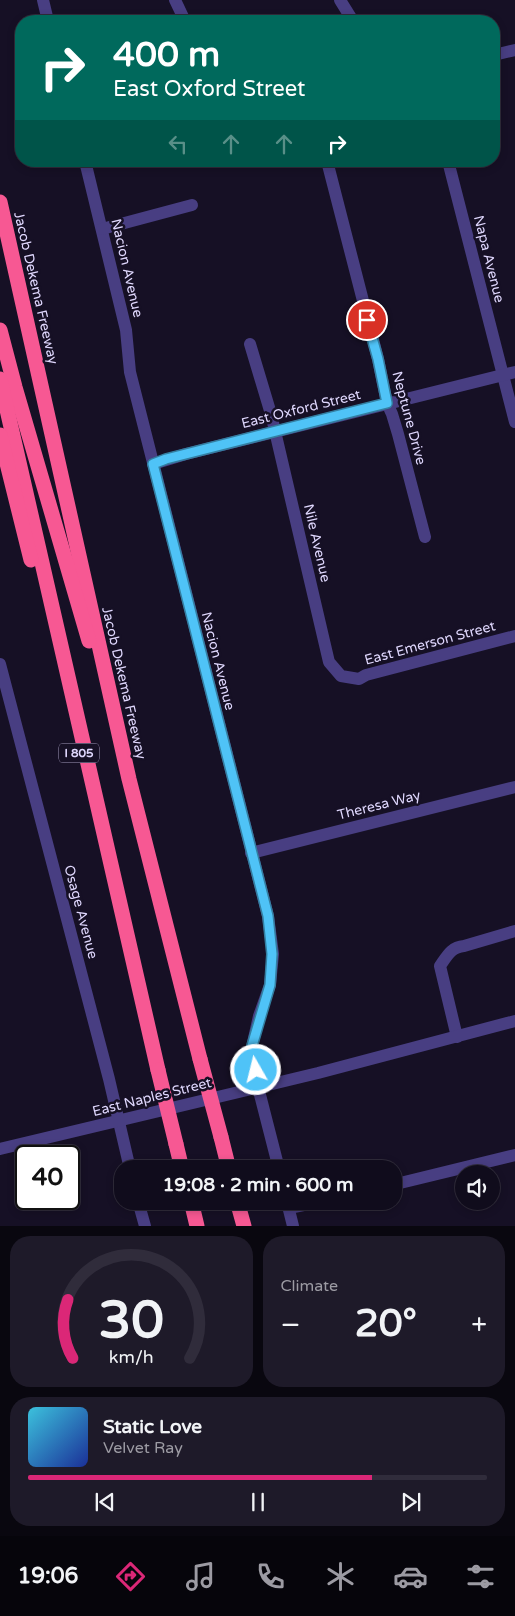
<!DOCTYPE html>
<html lang="en">
<head>
<meta charset="utf-8">
<style>
  body { margin:0; font-family:"Varela Round",sans-serif; background:#1e1a29; color:#f1f3f6; height:100vh; display:flex; flex-direction:column; font-size:19px; white-space:nowrap }
  * { box-sizing:border-box; margin:0 }
  p { font-size:16px; color:#9c9ba3 }
  .icon { flex:none; width:28px; height:28px; fill:none; stroke:currentColor; stroke-width:2; stroke-linecap:round; stroke-linejoin:round }
  .map { position:relative; height:1226px; overflow:hidden }
  .panel { display:flex; flex-direction:column; gap:10px; padding:10px; background:#09070f; flex:1 }
  .panel>* { flex:none }
  .hud { position:absolute; left:15px; top:15px; width:485px; height:152px; border-radius:20px; box-shadow:0 2px 8px #0003,0 0 0 1px #302c3b; background:#00695c; color:#fff; overflow:hidden }
  .tools { position:absolute; left:455px; top:1165px; display:grid; gap:10px }
  .tools a { display:grid; place-items:center; width:45px; height:45px; border-radius:50%; background:#100c1c; box-shadow:0 2px 8px #0003,0 0 0 1px #302c3b; font-size:25px }
  .speed { position:absolute; left:15px; top:1145px; display:flex; gap:10px; font-size:25px; font-weight:700; text-align:center }
  .speed>* { display:grid; place-content:center; width:65px; height:65px; border-radius:50%; background:#100c1c; box-shadow:0 2px 8px #0003,0 0 0 1px #302c3b; line-height:1 }
  .speed .limit { border:2px solid #111; border-radius:8px; background:#fff; color:#111 }
  .pin { position:absolute; display:grid; place-items:center; width:42px; height:42px; color:#fff; margin:-21px; border:2px solid #fff; border-radius:50%; box-shadow:0 1px 5px #0007 }
  .me { position:absolute; width:55px; margin:-28px; rotate:352deg; stroke-linejoin:round; filter:drop-shadow(0 0 4px #0008) }
  .turn { display:flex; align-items:center; gap:18px; height:105px; padding:0 15px; font-size:22px }
  .turn .icon { width:65px; height:65px; stroke-width:2.5 }
  .turn b { display:block; font-size:35px; line-height:42px }
  .lanes { display:flex; align-items:center; height:48px; padding:0 15px; background:#0003; justify-content:center; gap:25px; direction:ltr }
  .lanes .off { opacity:.35 }
  .big { font-size:38px; font-weight:800; line-height:1.1 }
  .panel .card { flex:1; display:flex; flex-direction:column; justify-content:center; gap:8px; min-width:0; padding:0 18px; border-radius:20px; background:#1e1a29 }
  .panel .dial { align-items:center; gap:0 }
  .dial svg { height:130px; overflow:visible; fill:none; stroke:#302c3b; stroke-width:7; stroke-linecap:round; text-anchor:middle }
  .dial text { fill:#f1f3f6; stroke:none }
  .song { display:flex; align-items:center; gap:15px }
  .cover { width:60px; height:60px; border-radius:8px; background:linear-gradient(135deg,hsl(190 70% 55%),hsl(230 70% 35%)) }
  .played { height:5px; border-radius:2px; background:linear-gradient(90deg,#db2777 75%,#302c3b 75%) }
  .keys { display:flex; justify-content:space-around; direction:ltr }
  .heat { display:flex; justify-content:space-between; align-items:center; font-size:28px; direction:ltr }
  .panel .tiles { flex:1; display:grid; gap:10px; grid-template-columns:1fr 1fr }
  .card:last-child { grid-column:span 2 }
  .trip { position:absolute; left:114px; top:1160px; width:288px; height:50px; border-radius:20px; background:#100c1c; box-shadow:0 2px 8px #0003,0 0 0 1px #302c3b; font-weight:800; line-height:50px; text-align:center }
  .tab-bar { display:flex; height:80px; justify-content:space-around; align-items:center; background:#06050b; color:#9c9ba3 }
  .tab-bar .icon { width:35px; height:35px }
  .tab-bar .active { color:#db2777 }
  .tab-bar b { font-size:22px; color:#f1f3f6 }
  .map>svg:first-child { display:block }
  .lines { fill:none; stroke-linecap:round; stroke-linejoin:round }
  .minor { stroke:#483e82; stroke-width:12 }
  .highway { stroke:#f75893; stroke-width:15 }
  .highway-bridge { stroke:#f75893; stroke-width:15 }
  .route-casing { stroke:#337fa1; stroke-width:12 }
  .route { stroke:#4fc3f7; stroke-width:9 }
  .labels { text-anchor:middle; dominant-baseline:central; stroke-width:5; stroke-linejoin:round; paint-order:stroke }
  .shield { fill:#161025; stroke:#a39bbc; stroke-width:1 }
  .shield-label { font-size:12px; font-weight:bold; fill:#dfd7fd }
  .street-label { font-size:14px; fill:#dfd7fd; stroke:#161025 }
</style>
</head>
<body>
<div class="map">
<svg width="515" height="1226" viewBox="0 0 515 1226">
  <rect width="100%" height="100%" fill="#161025"/>
  <g class="lines">
    <g class="minor">
      <polyline points="43,0 48,21"/>
      <polyline points="175,0 185,21"/>
      <polyline points="340,0 353,21"/>
      <polyline points="494,55 515,50"/>
      <polyline points="85,161 126,330 130,372 268,916 273,954 270,985 259,1016 252,1047 258,1087 279,1169"/>
      <polyline points="327,161 378,359 387,403 392,414 398,434 425,537"/>
      <polyline points="448,161 515,422"/>
      <polyline points="102,229 192,205"/>
      <polyline points="250,344 271,414 329,662 341,676 359,679 366,675 515,636"/>
      <polyline points="153,464 186,454 515,372"/>
      <polyline points="0,664 109,1079 130,1169"/>
      <polyline points="251,853 515,787"/>
      <path d="M457,1037L440,966C447,956 451,947 464,946L515,931"/>
      <polyline points="0,1149 318,1073 515,1021"/>
      <polyline points="392,1185 515,1155"/>
      <polyline points="138,1201 145,1226"/>
      <polyline points="287,1202 293,1226"/>
      <polyline points="289,1208 323,1201"/>
    </g>
    <g class="highway">
      <polyline points="0,202 129,779 200,1059"/>
      <polyline points="0,330 15,387 89,641"/>
      <polyline points="0,379 158,1070"/>
      <polyline points="0,435 31,560"/>
      <polyline points="221,1137 229,1169"/>
      <polyline points="176,1144 182,1169"/>
      <polyline points="191,1201 197,1226"/>
      <polyline points="237,1201 244,1226"/>
    </g>
    <g class="highway-bridge">
      <polyline points="200,1059 221,1137"/>
      <polyline points="158,1070 176,1144"/>
    </g>
  </g>
  <g class="lines">
    <defs>
      <polyline id="route" points="256,1070 252,1046 270,985 272,954 268,916 153,464 166,459 387,403 378,359 367,320"/>
    </defs>
    <use href="#route" class="route-casing"/>
    <use href="#route" class="route"/>
  </g>
  <g class="labels">
    <rect class="shield" x="59" y="743.5" width="40" height="19" rx="4"/>
    <g class="shield-label">
      <text x="79" y="753">I 805</text>
    </g>
    <g class="street-label">
      <text transform="translate(489 259) rotate(76)">Napa Avenue</text>
      <text transform="translate(127 268) rotate(77)">Nacion Avenue</text>
      <text transform="translate(36 288) rotate(77)">Jacob Dekema Freeway</text>
      <text transform="translate(301 409) rotate(-14)">East Oxford Street</text>
      <text transform="translate(409 418) rotate(75)">Neptune Drive</text>
      <text transform="translate(317 543) rotate(77)">Nile Avenue</text>
      <text transform="translate(430 643) rotate(-15)">East Emerson Street</text>
      <text transform="translate(218 661) rotate(76)">Nacion Avenue</text>
      <text transform="translate(124 683) rotate(77)">Jacob Dekema Freeway</text>
      <text transform="translate(379 805) rotate(-14)">Theresa Way</text>
      <text transform="translate(81 912) rotate(75)">Osage Avenue</text>
      <text transform="translate(152 1097) rotate(-14)">East Naples Street</text>
    </g>
  </g>
</svg>
<div class="tools">
<a><svg class="icon" aria-label="sound" viewBox="0 0 24 24"><path d="M4 9h4l5-4v14l-5-4H4zM17 9q2 3 0 6"/></svg></a>
</div>
<div class="speed"><div class="limit">40</div></div>
<div class="pin" style="left:367px;top:320px;background:#d93025"><svg class="icon" aria-label="arrive" viewBox="0 0 24 24"><path d="M6 21V4h12l-3 4 3 4H6"/></svg></div>
<svg class="me" style="left:256px;top:1070px" viewBox="-20 -20 40 40"><circle r="17" fill="#4fc3f7" stroke="#fff" stroke-width="3"/><path d="M0-11L8 9 0 5-8 9z" fill="#fff"/></svg>
<div class="trip">19:08 · 2 min · 600 m</div>
<div class="hud">
<div class="turn"><svg class="icon" aria-label="right" viewBox="0 0 24 24"><path d="M7 20v-9h11M14 6l5 5-5 5"/></svg><div><b>400 m</b>East Oxford Street</div></div>
<div class="lanes"><svg class="icon off" aria-label="left" viewBox="0 0 24 24"><path d="M17 20v-9H6M10 6l-5 5 5 5"/></svg><svg class="icon off" aria-label="ahead" viewBox="0 0 24 24"><path d="M12 20V5M6 11l6-6 6 6"/></svg><svg class="icon off" aria-label="ahead" viewBox="0 0 24 24"><path d="M12 20V5M6 11l6-6 6 6"/></svg><svg class="icon" aria-label="right" viewBox="0 0 24 24"><path d="M7 20v-9h11M14 6l5 5-5 5"/></svg></div>
</div>
</div>
<section class="panel">
<div class="tiles">
<div class="card dial"><svg viewBox="0 0 100 80">
<path d="M14 69A42 42 0 1 1 86 69"/>
<path d="M14 69A42 42 0 0 1 11 33" stroke="#db2777"/>
<text x="50" y="56" font-size="32" font-weight="700">30</text>
<text x="50" y="72" font-size="11">km/h</text>
</svg></div>
<div class="card"><p>Climate</p>
<div class="heat"><a>−</a><b class="big">20°</b><a>+</a></div>
</div>
<div class="card">
<div class="song"><i class="cover"></i><div><b>Static Love</b><p>Velvet Ray</p></div></div>
<div class="played"></div>
<div class="keys"><svg class="icon" aria-label="previous" viewBox="0 0 24 24"><path d="M18 5L8 12l10 7zM5 5v14"/></svg><svg class="icon" aria-label="pause" viewBox="0 0 24 24"><path d="M8 5v14M16 5v14"/></svg><svg class="icon" aria-label="next" viewBox="0 0 24 24"><path d="M6 5l10 7-10 7zM19 5v14"/></svg></div>
</div>
</div>
</section>
<nav class="tab-bar">
<b>19:06</b>
<svg class="icon active" aria-label="directions" viewBox="0 0 24 24"><path d="M12 3l9 9-9 9-9-9zM9 14v-3h6M13 9l2 2-2 2"/></svg>
<svg class="icon" aria-label="music" viewBox="0 0 24 24"><path d="M9 18V5l10-2v13"/><circle cx="6" cy="18" r="3"/><circle cx="16" cy="16" r="3"/></svg>
<svg class="icon" aria-label="phone" viewBox="0 0 24 24"><path d="M5 4h4l2 5-3 2q2 4 5 5l2-3 5 2v4C11 20 4 13 5 4z"/></svg>
<svg class="icon" aria-label="climate" viewBox="0 0 24 24"><path d="M12 3v18M4 7l16 10M4 17L20 7"/></svg>
<svg class="icon" aria-label="car" viewBox="0 0 24 24"><path d="M5 17H2v-5l4-1 3-4h7l3 4 3 1v5h-3M9 17h6M6 11h13"/><circle cx="7" cy="17" r="2"/><circle cx="17" cy="17" r="2"/></svg>
<svg class="icon" aria-label="filters" viewBox="0 0 24 24"><path d="M4 7h16M4 17h16"/><circle cx="9" cy="7" r="2"/><circle cx="15" cy="17" r="2"/></svg>
</nav>
</body>
</html>
